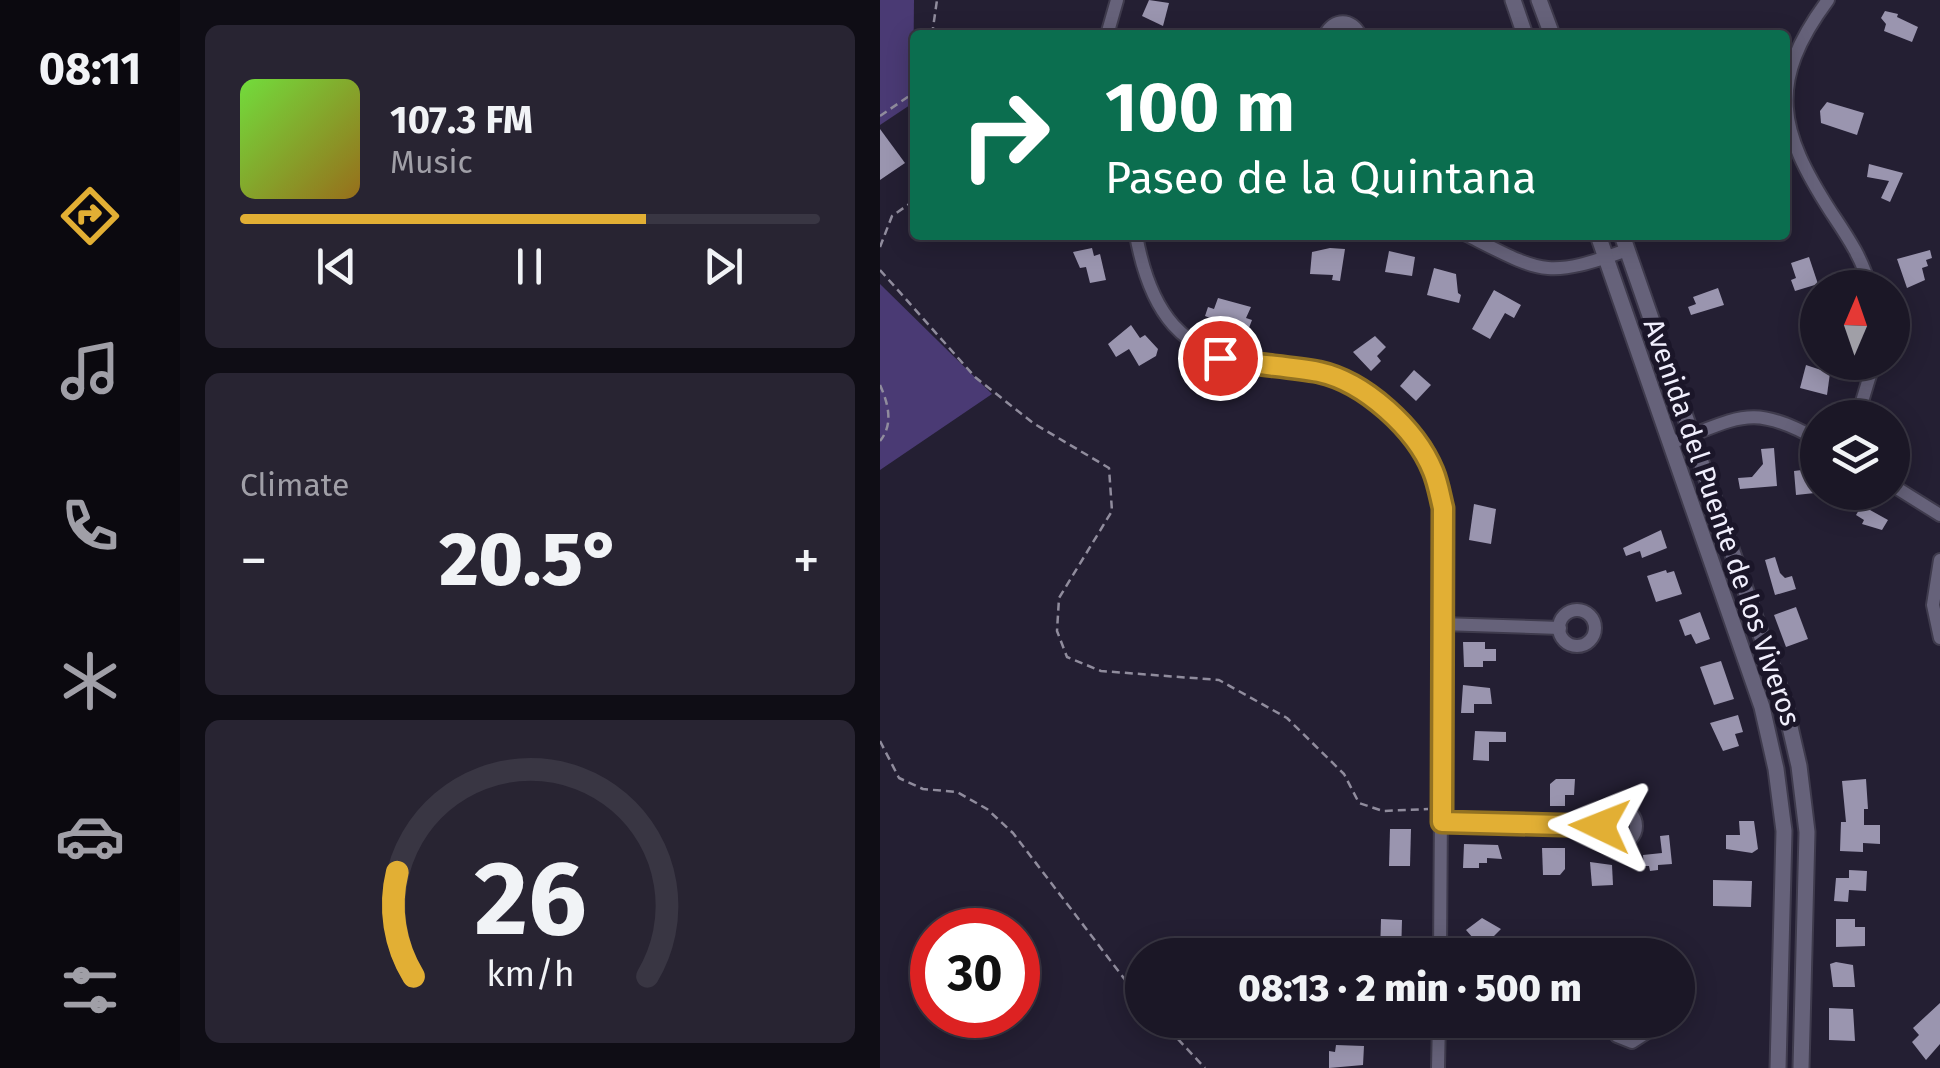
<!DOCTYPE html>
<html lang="en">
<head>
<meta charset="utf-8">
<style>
  body { margin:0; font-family:"Fira Sans",sans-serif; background:#282432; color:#f1f3f6; height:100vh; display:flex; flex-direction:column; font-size:38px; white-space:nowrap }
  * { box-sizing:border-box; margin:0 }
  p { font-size:32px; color:#a09fa7 }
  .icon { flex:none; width:55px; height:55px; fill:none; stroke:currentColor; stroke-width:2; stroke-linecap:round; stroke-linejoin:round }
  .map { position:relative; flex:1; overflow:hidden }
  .side { display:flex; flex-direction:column; gap:25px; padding:25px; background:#0f0d15; width:700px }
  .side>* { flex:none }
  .top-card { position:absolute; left:30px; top:30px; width:880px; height:210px; border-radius:10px; box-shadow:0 5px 25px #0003,0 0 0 2px #393643; background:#0b6e4f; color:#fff; overflow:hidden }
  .needle { width:65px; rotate:2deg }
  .buttons { position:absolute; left:920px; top:270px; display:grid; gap:20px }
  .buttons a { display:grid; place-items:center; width:110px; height:110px; border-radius:50%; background:#1b1726; box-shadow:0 5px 25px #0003,0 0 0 2px #393643; font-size:50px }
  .speed { position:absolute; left:30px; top:908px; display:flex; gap:20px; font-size:50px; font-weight:700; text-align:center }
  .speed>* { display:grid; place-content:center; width:130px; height:130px; border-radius:50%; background:#1b1726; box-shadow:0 5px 25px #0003,0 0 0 2px #393643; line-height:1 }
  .speed .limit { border:15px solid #d22; background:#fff; color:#111 }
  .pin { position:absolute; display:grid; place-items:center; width:85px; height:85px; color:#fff; margin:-42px; border:5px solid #fff; border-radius:50%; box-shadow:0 2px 10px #0007 }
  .me { position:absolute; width:110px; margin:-55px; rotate:272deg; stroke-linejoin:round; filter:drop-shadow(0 0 8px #0008) }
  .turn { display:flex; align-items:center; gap:35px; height:210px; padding:0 30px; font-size:45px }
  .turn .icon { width:130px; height:130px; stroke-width:2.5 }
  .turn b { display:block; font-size:70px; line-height:85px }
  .big { font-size:75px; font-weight:800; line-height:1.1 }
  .side .widget { flex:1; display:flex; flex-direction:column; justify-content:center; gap:15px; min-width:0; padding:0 35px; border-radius:15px; background:#282432 }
  .side .dial { align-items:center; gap:0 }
  .dial svg { height:260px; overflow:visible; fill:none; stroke:#393643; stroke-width:7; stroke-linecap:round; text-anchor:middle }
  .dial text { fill:#f1f3f6; stroke:none }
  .song { display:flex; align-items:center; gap:30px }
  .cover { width:120px; height:120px; border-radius:15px; background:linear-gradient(135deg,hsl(100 70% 55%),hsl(40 70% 35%)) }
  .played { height:10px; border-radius:5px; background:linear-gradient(90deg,#e2af34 70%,#393643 70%) }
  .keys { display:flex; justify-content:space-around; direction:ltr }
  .heat { display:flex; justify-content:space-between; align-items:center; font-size:55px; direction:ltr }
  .trip { position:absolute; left:245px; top:938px; width:570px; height:100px; border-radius:50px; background:#1b1726; box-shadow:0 5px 25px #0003,0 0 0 2px #393643; font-weight:800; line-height:100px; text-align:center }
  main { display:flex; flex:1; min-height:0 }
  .dock { display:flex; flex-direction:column; width:180px; justify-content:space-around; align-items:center; background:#0b090f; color:#a09fa7 }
  .dock .icon { width:70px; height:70px }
  .dock .active { color:#e2af34 }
  .dock b { font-size:45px; color:#f1f3f6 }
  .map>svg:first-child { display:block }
  .green { fill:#4a3a74 }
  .building { fill:#9a95af }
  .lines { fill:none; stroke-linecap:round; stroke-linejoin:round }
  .minor-casing { stroke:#3f3b4d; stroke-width:16 }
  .tertiary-casing { stroke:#3f3b4d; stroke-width:19 }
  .path { stroke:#908c9d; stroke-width:2.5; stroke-dasharray:8 5; stroke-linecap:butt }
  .minor { stroke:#66627a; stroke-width:12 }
  .tertiary { stroke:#66627a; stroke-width:15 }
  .route-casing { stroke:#937222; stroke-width:25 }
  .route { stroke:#e2af34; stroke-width:18 }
  .labels { text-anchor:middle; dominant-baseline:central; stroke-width:10; stroke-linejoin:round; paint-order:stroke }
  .street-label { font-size:28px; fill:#f1effd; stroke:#1b1629 }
</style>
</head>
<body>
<main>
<nav class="dock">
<b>08:11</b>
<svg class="icon active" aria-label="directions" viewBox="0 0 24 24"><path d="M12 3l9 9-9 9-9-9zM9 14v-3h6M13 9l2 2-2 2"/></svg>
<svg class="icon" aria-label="music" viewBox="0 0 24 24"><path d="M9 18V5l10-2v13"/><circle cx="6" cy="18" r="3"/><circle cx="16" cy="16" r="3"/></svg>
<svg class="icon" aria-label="phone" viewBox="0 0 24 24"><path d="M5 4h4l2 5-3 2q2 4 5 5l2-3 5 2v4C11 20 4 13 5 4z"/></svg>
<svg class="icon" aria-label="climate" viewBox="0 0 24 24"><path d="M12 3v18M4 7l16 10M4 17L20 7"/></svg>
<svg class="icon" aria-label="car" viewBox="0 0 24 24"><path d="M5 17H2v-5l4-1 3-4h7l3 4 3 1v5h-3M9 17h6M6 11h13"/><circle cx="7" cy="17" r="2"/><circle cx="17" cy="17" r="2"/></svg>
<svg class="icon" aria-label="filters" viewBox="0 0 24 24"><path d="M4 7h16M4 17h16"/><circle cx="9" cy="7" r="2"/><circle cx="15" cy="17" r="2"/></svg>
</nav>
<section class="side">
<div class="widget">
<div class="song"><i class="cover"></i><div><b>107.3 FM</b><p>Music</p></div></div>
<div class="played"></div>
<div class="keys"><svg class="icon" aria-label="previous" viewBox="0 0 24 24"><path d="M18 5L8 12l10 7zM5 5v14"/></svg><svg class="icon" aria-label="pause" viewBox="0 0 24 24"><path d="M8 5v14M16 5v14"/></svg><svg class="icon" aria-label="next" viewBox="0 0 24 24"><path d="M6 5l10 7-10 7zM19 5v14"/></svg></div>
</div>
<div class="widget"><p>Climate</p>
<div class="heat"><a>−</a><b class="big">20.5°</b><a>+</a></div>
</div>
<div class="widget dial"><svg viewBox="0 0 100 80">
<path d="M14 69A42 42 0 1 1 86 69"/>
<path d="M14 69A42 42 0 0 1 9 37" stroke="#e2af34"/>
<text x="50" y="56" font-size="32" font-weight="700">26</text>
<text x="50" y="72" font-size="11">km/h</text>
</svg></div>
</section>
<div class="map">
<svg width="1060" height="1068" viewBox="0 0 1060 1068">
  <rect width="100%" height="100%" fill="#241f33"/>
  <g class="green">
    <polygon points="0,0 34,0 33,103 0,125"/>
    <polygon points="0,284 112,394 0,470"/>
  </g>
  <g class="building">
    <polygon points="269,0 289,3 283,26 262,16"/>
    <polygon points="1005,11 1018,14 1017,17 1038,27 1032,42 1004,31 1006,24 1001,18"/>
    <polygon points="947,102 984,113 977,135 941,123 940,111"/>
    <polygon points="0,129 25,163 0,180"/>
    <polygon points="989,164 1023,173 1010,202 1001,198 1009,181 987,177"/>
    <polygon points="212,248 214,256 220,254 226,280 210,283 206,267 200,268 193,252"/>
    <polygon points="450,248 465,249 460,281 452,280 453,275 430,274 432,252"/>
    <polygon points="1050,250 1052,258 1046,260 1048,266 1042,268 1045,280 1027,288 1017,259"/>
    <polygon points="509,251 535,257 532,276 505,272"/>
    <polygon points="929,257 938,284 915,291 911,280 916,278 911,263"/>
    <polygon points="554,268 576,274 578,293 581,295 579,303 547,295"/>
    <polygon points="838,288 844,305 811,315 808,307 816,304 813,297"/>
    <polygon points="614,290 641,305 634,318 625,313 610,339 592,329"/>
    <polygon points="338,298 371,307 366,318 372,320 367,333 325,316 328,307 334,309"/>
    <polygon points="251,325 260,338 265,335 278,349 276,356 259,366 249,349 236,357 228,344"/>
    <polygon points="495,336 506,347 497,356 501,361 491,371 473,352"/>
    <polygon points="926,365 950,373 947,395 920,388"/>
    <polygon points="534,370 551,385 536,401 520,386"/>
    <polygon points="894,448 897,486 860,489 858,478 872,477 883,464 881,449"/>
    <polygon points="930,469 930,474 938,474 935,493 916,495 914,471"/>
    <polygon points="985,500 993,505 990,510 1008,520 1002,530 982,524 984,520 976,515"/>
    <polygon points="594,504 616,509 611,544 589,540"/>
    <polygon points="781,530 787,548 762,558 760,551 746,556 743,548"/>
    <polygon points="895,557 900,573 905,578 912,576 916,589 895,595 885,560"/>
    <polygon points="786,570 787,573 794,571 802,594 776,602 767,576"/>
    <polygon points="916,607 928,639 906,647 894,615"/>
    <polygon points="820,612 830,639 816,644 811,634 805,636 799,620"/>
    <polygon points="583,642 605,642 605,649 616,649 616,661 603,661 603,667 584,667"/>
    <polygon points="841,661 854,699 834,705 820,667"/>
    <polygon points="583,685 610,688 612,704 594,704 594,713 581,713"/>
    <polygon points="858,715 863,732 855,734 859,746 843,751 830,723"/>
    <polygon points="595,731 626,732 626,742 609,742 609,761 593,760"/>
    <polygon points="676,779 695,779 694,795 685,795 685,806 670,806 670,784"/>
    <polygon points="986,779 988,809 984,809 984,825 1000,825 1000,844 983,843 983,852 960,851 961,822 966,822 962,781"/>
    <polygon points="859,821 874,821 878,849 872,853 846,849 846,835 860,835"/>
    <polygon points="510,829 531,829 530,866 509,866"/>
    <polygon points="789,835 792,864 778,865 778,870 770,871 769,866 764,866 763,855 782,853 780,836"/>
    <polygon points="584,844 618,845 622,859 607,858 607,863 599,863 599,868 583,868"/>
    <polygon points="662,848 685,848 685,869 680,875 663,875"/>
    <polygon points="710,862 732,865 733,885 712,886"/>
    <polygon points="969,870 987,871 986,891 969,890 968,902 954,901 956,878 969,878"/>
    <polygon points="833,880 872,881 871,907 833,906"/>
    <polygon points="602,918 621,929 613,937 616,942 587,955 581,949 593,938 586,930"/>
    <polygon points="501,919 522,920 521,955 500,955"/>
    <polygon points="956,919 975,919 975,927 985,927 985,946 956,947"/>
    <polygon points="956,962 973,965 975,987 953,987 950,964"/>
    <polygon points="1060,1003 1060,1044 1046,1060 1032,1042 1039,1035 1033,1028"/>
    <polygon points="949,1008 973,1009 975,1041 949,1040"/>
    <polygon points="456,1045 484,1046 483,1065 449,1068 449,1051 455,1052"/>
  </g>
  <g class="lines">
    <defs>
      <g id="minor">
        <path d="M948,0C886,83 899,131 951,212C967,236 983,259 990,288"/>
        <polyline points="227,35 237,0"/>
        <path d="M445,35C454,18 472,18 480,35"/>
        <path d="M256,235C270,312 300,354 381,367C400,370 422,368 442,373C506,389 547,449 563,508L560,955"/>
        <path d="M587,235C662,273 666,279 747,250"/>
        <polyline points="977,418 994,362"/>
        <path d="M790,443C858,419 870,401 938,440"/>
        <polyline points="1012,485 1060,515"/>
        <polyline points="1060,560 1053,605 1060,638"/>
        <circle cx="697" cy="628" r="18"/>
        <polyline points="561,624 680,628"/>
        <circle cx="738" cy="826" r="18"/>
        <polyline points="562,822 720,826"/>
        <polyline points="734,1020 737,1036 752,1042 766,1033 768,1020"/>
        <polyline points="559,1021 733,1025"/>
        <polyline points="558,1068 559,1020"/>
      </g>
      <g id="tertiary">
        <polyline points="633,0 645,35"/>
        <polyline points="659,0 672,35"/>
        <polyline points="718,235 882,707 896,769 904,831 898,1068"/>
        <polyline points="742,235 904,701 919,766 927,832 921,1068"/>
      </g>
    </defs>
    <use href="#minor" class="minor-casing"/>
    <use href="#tertiary" class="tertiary-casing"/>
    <g class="path">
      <polyline points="52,35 57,0"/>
      <polyline points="0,116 35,92"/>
      <polyline points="0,247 12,216 35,200"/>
      <polyline points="0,270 95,377 153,423 229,468 232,511 179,598 177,631 187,657 221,671 339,680 407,718 464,774 479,803 503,811 548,809"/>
      <path d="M0,385C8,403 14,424 0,441"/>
      <polyline points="0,741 19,778 43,789 77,792 107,809 133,833 262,1002"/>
      <polyline points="280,1020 325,1068"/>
    </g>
    <use href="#minor" class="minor"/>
    <use href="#tertiary" class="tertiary"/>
  </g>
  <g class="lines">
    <defs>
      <path id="route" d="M340,358C373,365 407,366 439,372C485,382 536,429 553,471C558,483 560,496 563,508L562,822L720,826"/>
    </defs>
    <use href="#route" class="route-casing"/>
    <use href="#route" class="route"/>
  </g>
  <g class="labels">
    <g class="street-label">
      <text transform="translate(842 522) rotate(71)">Avenida del Puente de los Viveros</text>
    </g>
  </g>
</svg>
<div class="buttons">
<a><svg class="needle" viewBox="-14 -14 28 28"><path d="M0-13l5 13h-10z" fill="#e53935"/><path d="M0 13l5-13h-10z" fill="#a09fa7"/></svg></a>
<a><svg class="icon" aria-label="layers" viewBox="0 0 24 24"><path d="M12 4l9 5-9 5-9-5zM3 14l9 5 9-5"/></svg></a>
</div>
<div class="speed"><div class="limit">30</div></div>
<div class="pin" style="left:340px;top:358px;background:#d93025"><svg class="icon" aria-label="arrive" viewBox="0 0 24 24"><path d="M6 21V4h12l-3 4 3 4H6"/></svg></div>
<svg class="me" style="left:720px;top:826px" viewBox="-20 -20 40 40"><path d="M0-17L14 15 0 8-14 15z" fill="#e2af34" stroke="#fff" stroke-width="4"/></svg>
<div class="trip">08:13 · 2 min · 500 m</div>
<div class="top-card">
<div class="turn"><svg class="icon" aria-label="right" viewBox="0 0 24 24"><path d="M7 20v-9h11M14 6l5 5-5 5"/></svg><div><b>100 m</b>Paseo de la Quintana</div></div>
</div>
</div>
</main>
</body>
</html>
